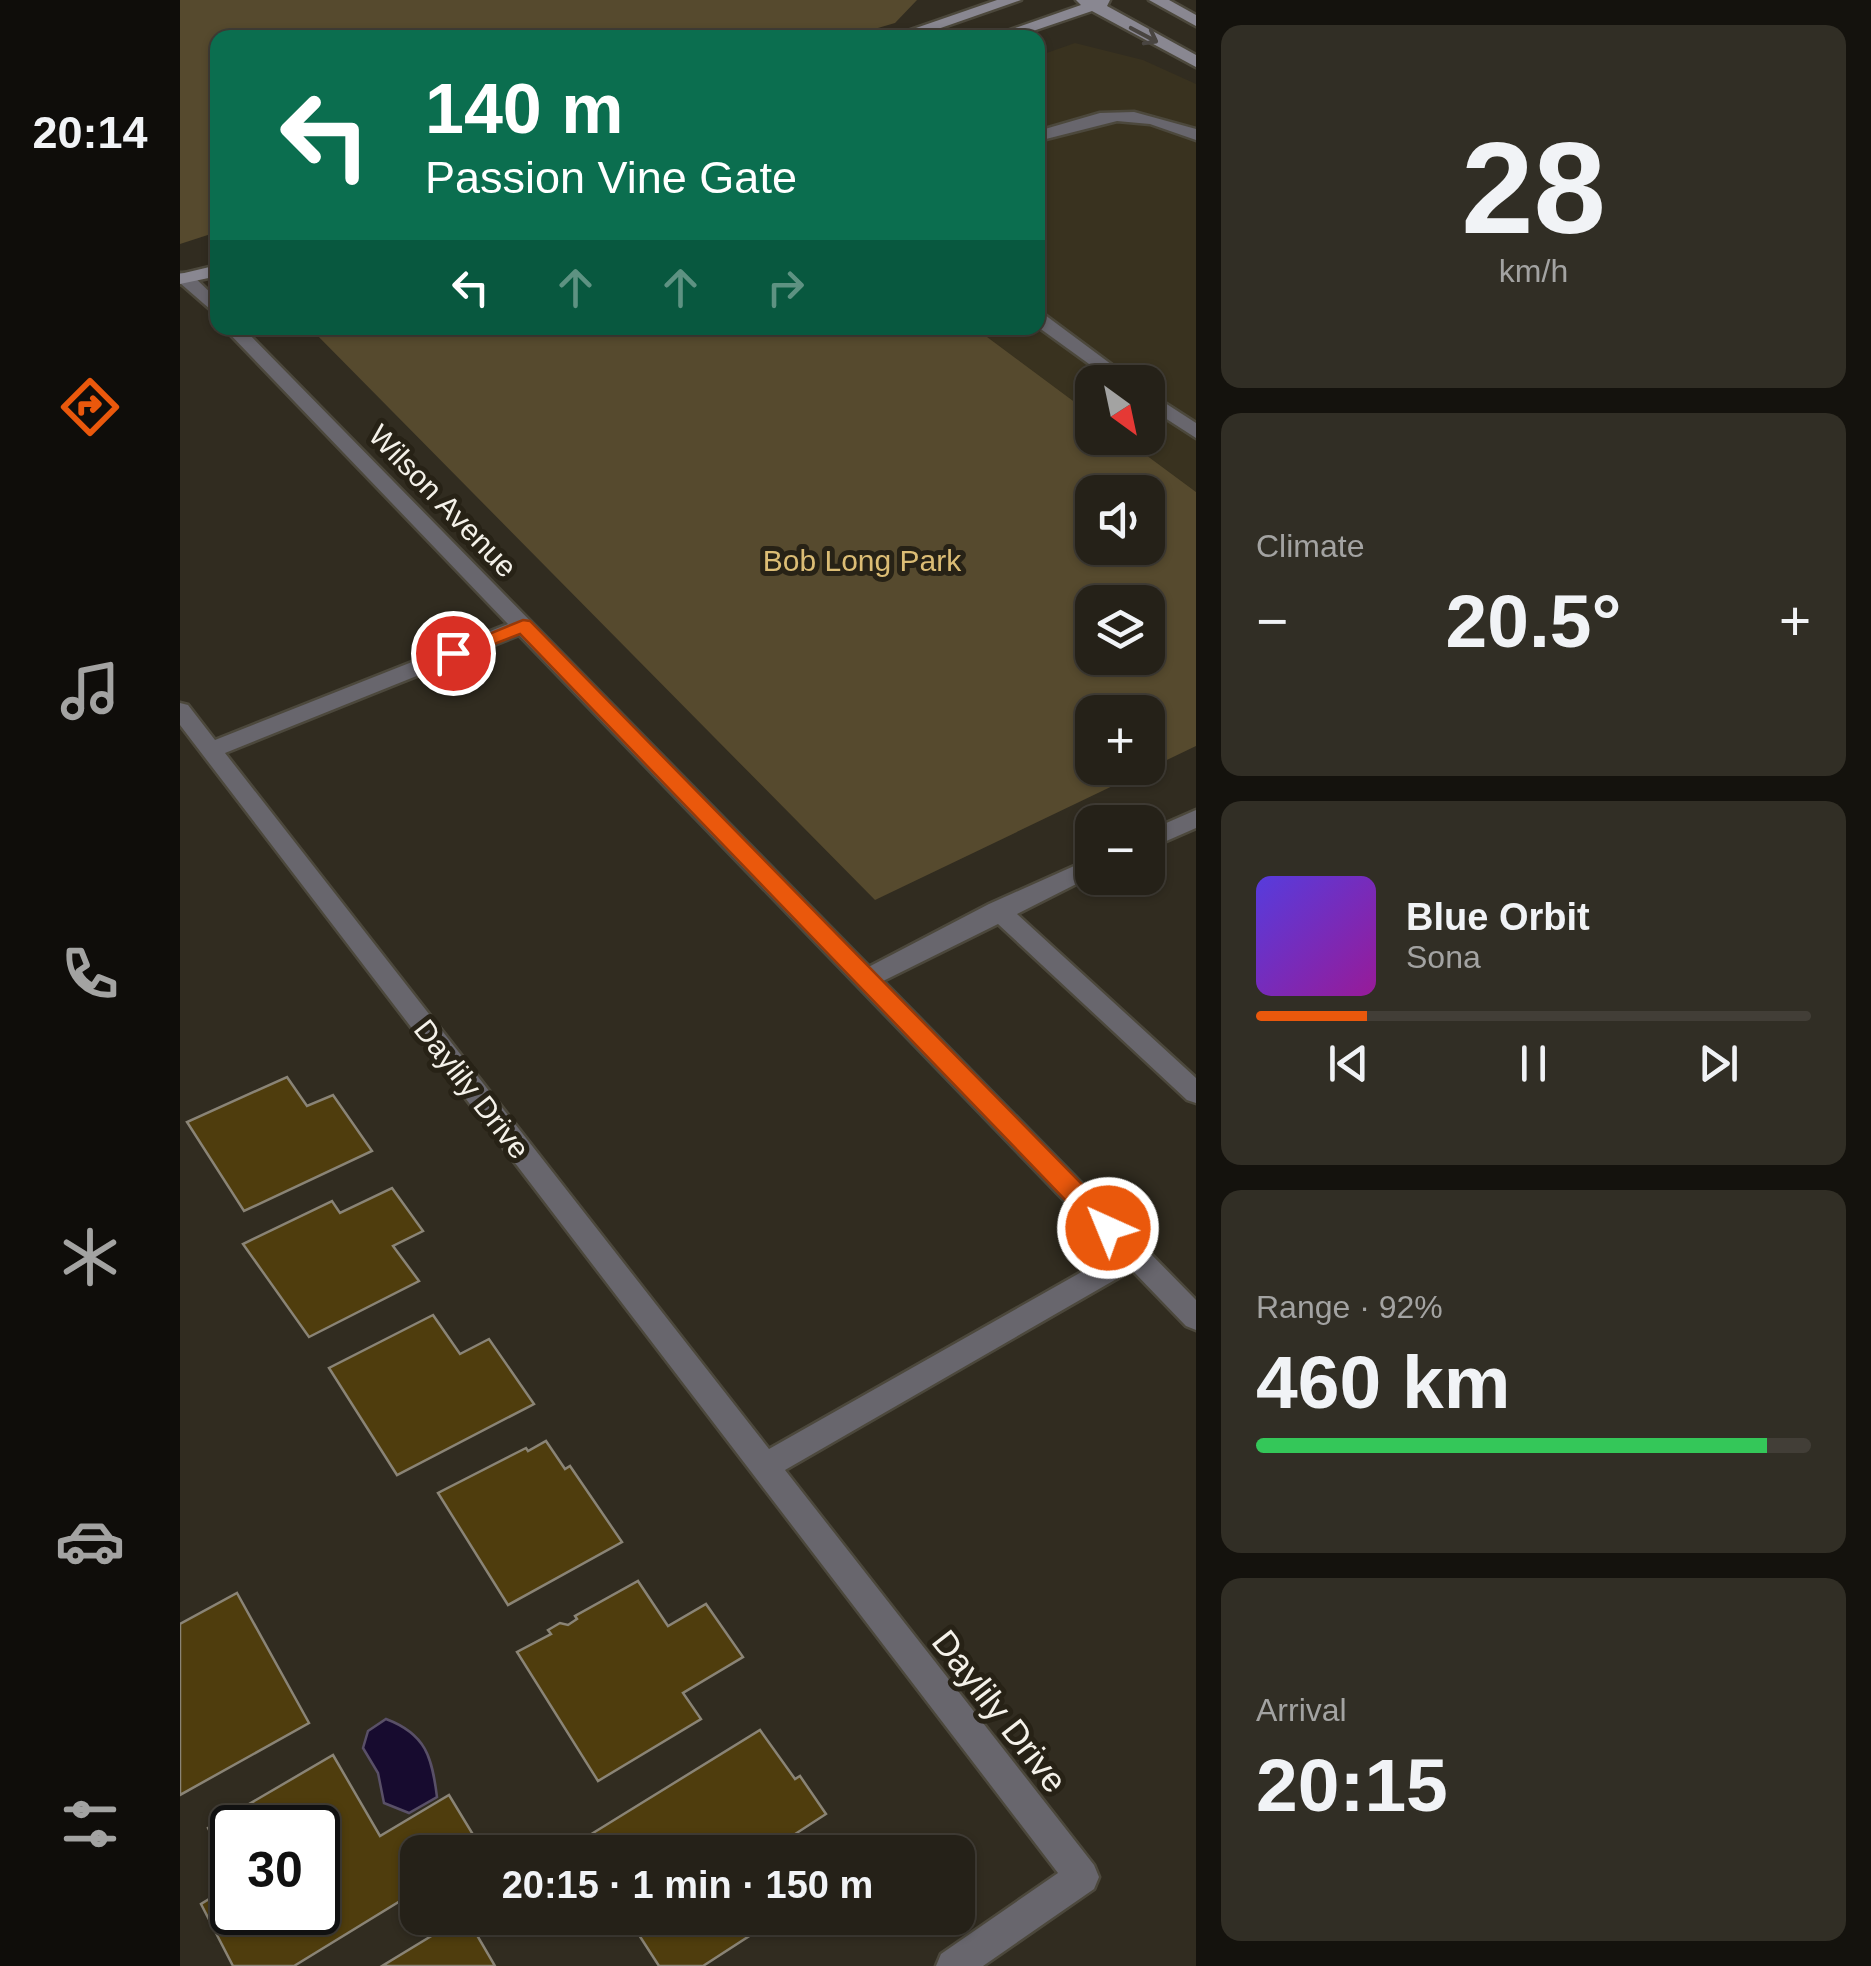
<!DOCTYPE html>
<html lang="en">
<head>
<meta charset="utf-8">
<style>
  body { margin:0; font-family:Helvetica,sans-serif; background:#312e25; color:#f1f3f6; height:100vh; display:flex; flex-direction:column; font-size:38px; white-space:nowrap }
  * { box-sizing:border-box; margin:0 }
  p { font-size:32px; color:#a3a3a2 }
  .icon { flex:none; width:55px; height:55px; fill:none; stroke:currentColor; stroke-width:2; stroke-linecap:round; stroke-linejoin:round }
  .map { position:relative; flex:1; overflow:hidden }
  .details { display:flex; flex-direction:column; gap:25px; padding:25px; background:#14120d; width:675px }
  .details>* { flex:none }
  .banner { position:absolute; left:30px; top:30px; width:835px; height:305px; border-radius:20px; box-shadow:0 2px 8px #0004,0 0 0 2px #423e37; background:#0b6e4f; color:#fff; overflow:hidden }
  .needle { width:65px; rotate:147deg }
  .controls { position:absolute; left:895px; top:365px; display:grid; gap:20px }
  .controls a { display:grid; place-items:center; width:90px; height:90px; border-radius:20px; background:#252118; box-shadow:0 2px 8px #0004,0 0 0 2px #423e37; font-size:50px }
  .speed { position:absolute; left:30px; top:1805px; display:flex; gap:20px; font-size:50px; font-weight:700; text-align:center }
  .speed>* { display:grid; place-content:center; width:130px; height:130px; border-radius:50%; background:#252118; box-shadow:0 2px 8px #0004,0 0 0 2px #423e37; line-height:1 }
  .speed .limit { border:5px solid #111; border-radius:15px; background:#fff; color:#111 }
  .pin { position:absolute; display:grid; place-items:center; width:85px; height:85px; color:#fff; margin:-42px; border:5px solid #fff; border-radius:50%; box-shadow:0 2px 10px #0007 }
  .me { position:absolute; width:110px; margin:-55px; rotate:316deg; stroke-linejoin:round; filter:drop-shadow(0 0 8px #0008) }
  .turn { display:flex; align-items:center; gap:35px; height:210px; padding:0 50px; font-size:45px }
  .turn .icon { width:130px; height:130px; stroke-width:2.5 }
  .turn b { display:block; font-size:70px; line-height:85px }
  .lanes { display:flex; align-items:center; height:95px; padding:0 50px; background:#0003; justify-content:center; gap:50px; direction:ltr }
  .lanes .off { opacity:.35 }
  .big { font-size:75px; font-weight:600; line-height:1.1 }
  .details .tile { flex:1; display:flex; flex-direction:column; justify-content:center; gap:15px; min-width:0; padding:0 35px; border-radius:20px; background:#312e25 }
  .details .dial { align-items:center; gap:0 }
  .dial b { font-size:130px; line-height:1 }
  .song { display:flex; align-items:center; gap:30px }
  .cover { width:120px; height:120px; border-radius:15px; background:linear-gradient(135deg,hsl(250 70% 55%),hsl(300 70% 35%)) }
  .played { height:10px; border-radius:5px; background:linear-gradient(90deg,#ea580c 20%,#423e37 20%) }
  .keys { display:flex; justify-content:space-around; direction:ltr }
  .heat { display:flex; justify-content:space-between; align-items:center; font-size:55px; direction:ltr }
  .charge { height:15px; border-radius:8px; background:linear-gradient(90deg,#34c759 92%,#423e37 0) }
  .trip { position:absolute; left:220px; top:1835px; width:575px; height:100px; border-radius:20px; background:#252118; box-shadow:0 2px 8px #0004,0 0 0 2px #423e37; font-weight:600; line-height:100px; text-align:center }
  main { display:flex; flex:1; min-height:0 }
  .dock { display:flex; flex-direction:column; width:180px; justify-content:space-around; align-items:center; background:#0f0d0a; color:#a3a3a2 }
  .dock .icon { width:70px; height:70px }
  .dock .current { color:#ea580c }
  .dock b { font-size:45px; color:#f1f3f6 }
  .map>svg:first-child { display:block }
  .built { fill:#39321f }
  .green { fill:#564a2e; fill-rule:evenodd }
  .water { fill:#170b2f; stroke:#595067; stroke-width:2.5 }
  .building { fill:#4f3d0d; stroke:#8a8476; stroke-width:2.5 }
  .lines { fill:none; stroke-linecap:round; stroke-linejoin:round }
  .lane-casing { stroke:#4c483c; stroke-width:5 }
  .street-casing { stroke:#4c483c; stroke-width:5 }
  .secondary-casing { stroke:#4c483c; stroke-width:5 }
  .lane { fill:#68666d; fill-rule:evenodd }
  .street { fill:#68666d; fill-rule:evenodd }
  .secondary { fill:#898791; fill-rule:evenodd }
  .oneway { stroke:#494541 }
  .route { fill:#ea580c; stroke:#983908; stroke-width:2.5 }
  .labels { text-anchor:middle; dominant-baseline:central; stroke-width:10; stroke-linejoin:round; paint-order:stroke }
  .street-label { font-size:30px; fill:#f4f1e9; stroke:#272216 }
  .park-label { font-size:30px; fill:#dcbd75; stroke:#272216 }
  .near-street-label { font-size:35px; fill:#f4f1e9; stroke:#272216 }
</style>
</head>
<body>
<main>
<nav class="dock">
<b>20:14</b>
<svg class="icon current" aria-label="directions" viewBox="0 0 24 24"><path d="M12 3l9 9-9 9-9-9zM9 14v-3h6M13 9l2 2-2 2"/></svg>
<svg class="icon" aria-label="music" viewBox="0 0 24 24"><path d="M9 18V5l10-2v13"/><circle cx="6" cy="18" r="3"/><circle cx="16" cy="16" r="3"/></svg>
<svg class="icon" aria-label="phone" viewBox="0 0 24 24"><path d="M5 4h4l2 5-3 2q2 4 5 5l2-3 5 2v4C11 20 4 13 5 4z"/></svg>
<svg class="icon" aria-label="climate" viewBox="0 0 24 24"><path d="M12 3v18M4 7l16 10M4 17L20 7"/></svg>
<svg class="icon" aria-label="car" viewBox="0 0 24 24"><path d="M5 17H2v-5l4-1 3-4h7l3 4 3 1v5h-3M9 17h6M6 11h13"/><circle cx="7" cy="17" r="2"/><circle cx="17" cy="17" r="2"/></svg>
<svg class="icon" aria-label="filters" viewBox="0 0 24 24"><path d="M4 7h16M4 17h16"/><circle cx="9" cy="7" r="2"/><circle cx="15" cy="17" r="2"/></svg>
</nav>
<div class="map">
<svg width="1016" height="1966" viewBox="0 0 1016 1966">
  <rect width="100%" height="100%" fill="#312c20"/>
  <polygon class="built" points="895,43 963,60 1016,84 1016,492 943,438 968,438 968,382 912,382 912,415 795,328 858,328 858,56"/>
  <g class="green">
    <polygon points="0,0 737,0 715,23 667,37 38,38 37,232 0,244"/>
    <path d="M130,328H795L912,415V438H943L1016,492V746L695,900ZM968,492V548H912V492ZM912,602H968V658H912ZM912,712H968V768H912Z"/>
  </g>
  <path class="water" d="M206,1719C246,1734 252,1757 257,1797L229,1813L204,1803L198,1773L183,1748L188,1731Z"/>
  <g class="building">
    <polygon points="107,1077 127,1106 153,1095 192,1151 64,1211 7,1122"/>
    <polygon points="212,1188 243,1231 213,1246 239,1281 129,1337 63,1244 152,1201 160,1213"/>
    <polygon points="253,1315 280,1354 309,1339 354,1404 217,1475 149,1368"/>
    <polygon points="366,1441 385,1469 390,1466 442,1542 328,1605 258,1493 346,1448 348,1451"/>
    <polygon points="458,1581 488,1626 526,1604 563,1657 503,1693 521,1719 418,1781 337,1652 371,1634 368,1630 380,1623 388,1625 397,1619 395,1616"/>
    <polygon points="57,1593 129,1723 0,1795 0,1624"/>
    <polygon points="580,1730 615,1779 620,1776 646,1814 612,1836 623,1852 408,1852 400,1841"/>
    <polygon points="153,1755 200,1836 269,1795 303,1851 238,1852 238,1890 114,1966 53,1966 21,1904 52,1885 52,1912 138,1912 138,1828 52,1828 52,1876 28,1828"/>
    <polygon points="281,1918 287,1918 315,1966 202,1966"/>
    <polygon points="448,1918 597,1918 523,1966 479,1966"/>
  </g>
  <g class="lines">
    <defs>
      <g id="lane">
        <polygon points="954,112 1016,129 1016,140 970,124 937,121 858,141 858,131 920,113"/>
        <polygon points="858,313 865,315 955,382 934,382 858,327"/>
        <polygon points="968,392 1016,423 1016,438 968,407"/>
        <polygon points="1016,810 1016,828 968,849 968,831"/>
        <polygon points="912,858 912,876 837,914 1016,1078 1016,1103 1007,1100 818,924 695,985 677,985 674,979 677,973 809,904"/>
      </g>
      <g id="street">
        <polygon points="0,273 10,273 38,300 38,316 0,283"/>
        <path d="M44,328H63L1016,1300V1330L1006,1326L952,1270L605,1470L914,1865L919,1877L914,1889L803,1966H756L761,1954L878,1873L0,725V703L8,705L35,740L328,624ZM339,635L935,1253L589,1449L45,753Z"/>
      </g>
      <g id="secondary">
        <polygon points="817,0 841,0 732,38 707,38"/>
        <polygon points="896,0 930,0 927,6 1016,55 1016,67 912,11 832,38 807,38 901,5"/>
        <polygon points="969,0 989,0 1016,15 1016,26"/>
        <polygon points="38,265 38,276 0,284 0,274"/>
      </g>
    </defs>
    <use href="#lane" class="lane-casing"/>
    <use href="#street" class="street-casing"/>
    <use href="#secondary" class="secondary-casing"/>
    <use href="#lane" class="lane"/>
    <use href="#street" class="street"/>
    <use href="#secondary" class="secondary"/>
  </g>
  <defs><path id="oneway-shaft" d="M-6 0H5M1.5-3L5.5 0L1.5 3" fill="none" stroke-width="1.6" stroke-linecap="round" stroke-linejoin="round" transform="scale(2.5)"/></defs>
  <use class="oneway" href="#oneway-shaft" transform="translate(964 35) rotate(28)"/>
  <polygon class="route" points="343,620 350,621 937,1220 940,1228 937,1235 919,1235 340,634 273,660 263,653"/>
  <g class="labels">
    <g class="street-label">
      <text transform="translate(263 501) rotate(46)">Wilson Avenue</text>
      <text transform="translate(292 1089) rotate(52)">Daylily Drive</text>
    </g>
    <g class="park-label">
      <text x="682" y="560">Bob Long Park</text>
    </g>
    <g class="near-street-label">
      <text transform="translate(820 1711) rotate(52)">Daylily Drive</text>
    </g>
  </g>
</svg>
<div class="controls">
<a><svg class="needle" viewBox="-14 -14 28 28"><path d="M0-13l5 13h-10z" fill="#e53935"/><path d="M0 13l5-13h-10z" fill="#a3a3a2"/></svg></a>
<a><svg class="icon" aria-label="sound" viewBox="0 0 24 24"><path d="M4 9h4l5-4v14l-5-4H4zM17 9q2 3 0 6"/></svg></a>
<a><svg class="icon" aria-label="layers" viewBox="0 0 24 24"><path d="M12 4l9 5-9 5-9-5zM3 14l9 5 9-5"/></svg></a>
<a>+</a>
<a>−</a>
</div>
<div class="speed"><div class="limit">30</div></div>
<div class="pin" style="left:273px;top:653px;background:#d93025"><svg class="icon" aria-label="arrive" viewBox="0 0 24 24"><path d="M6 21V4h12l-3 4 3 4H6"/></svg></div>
<svg class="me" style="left:928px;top:1228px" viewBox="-20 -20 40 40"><circle r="17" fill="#ea580c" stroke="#fff" stroke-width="3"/><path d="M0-11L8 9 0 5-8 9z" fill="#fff"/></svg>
<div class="trip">20:15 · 1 min · 150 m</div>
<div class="banner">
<div class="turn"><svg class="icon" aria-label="left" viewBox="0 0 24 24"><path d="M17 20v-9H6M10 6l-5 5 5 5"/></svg><div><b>140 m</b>Passion Vine Gate</div></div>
<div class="lanes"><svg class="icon" aria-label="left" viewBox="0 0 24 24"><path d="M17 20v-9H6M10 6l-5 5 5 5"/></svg><svg class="icon off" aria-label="ahead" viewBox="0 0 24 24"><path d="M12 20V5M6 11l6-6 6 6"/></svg><svg class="icon off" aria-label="ahead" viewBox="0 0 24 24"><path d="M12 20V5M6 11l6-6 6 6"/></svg><svg class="icon off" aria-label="right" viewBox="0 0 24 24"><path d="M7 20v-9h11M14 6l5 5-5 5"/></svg></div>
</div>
</div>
<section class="details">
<div class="tile dial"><b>28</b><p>km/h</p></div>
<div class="tile"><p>Climate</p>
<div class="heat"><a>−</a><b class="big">20.5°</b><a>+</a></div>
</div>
<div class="tile">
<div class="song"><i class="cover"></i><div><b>Blue Orbit</b><p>Sona</p></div></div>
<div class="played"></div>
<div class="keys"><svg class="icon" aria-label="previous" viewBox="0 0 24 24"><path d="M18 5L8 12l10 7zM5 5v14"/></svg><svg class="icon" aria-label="pause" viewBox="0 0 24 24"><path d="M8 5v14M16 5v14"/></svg><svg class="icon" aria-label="next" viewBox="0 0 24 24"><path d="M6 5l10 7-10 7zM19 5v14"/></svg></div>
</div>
<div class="tile"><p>Range · 92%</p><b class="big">460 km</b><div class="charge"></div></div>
<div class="tile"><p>Arrival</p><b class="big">20:15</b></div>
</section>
</main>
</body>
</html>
